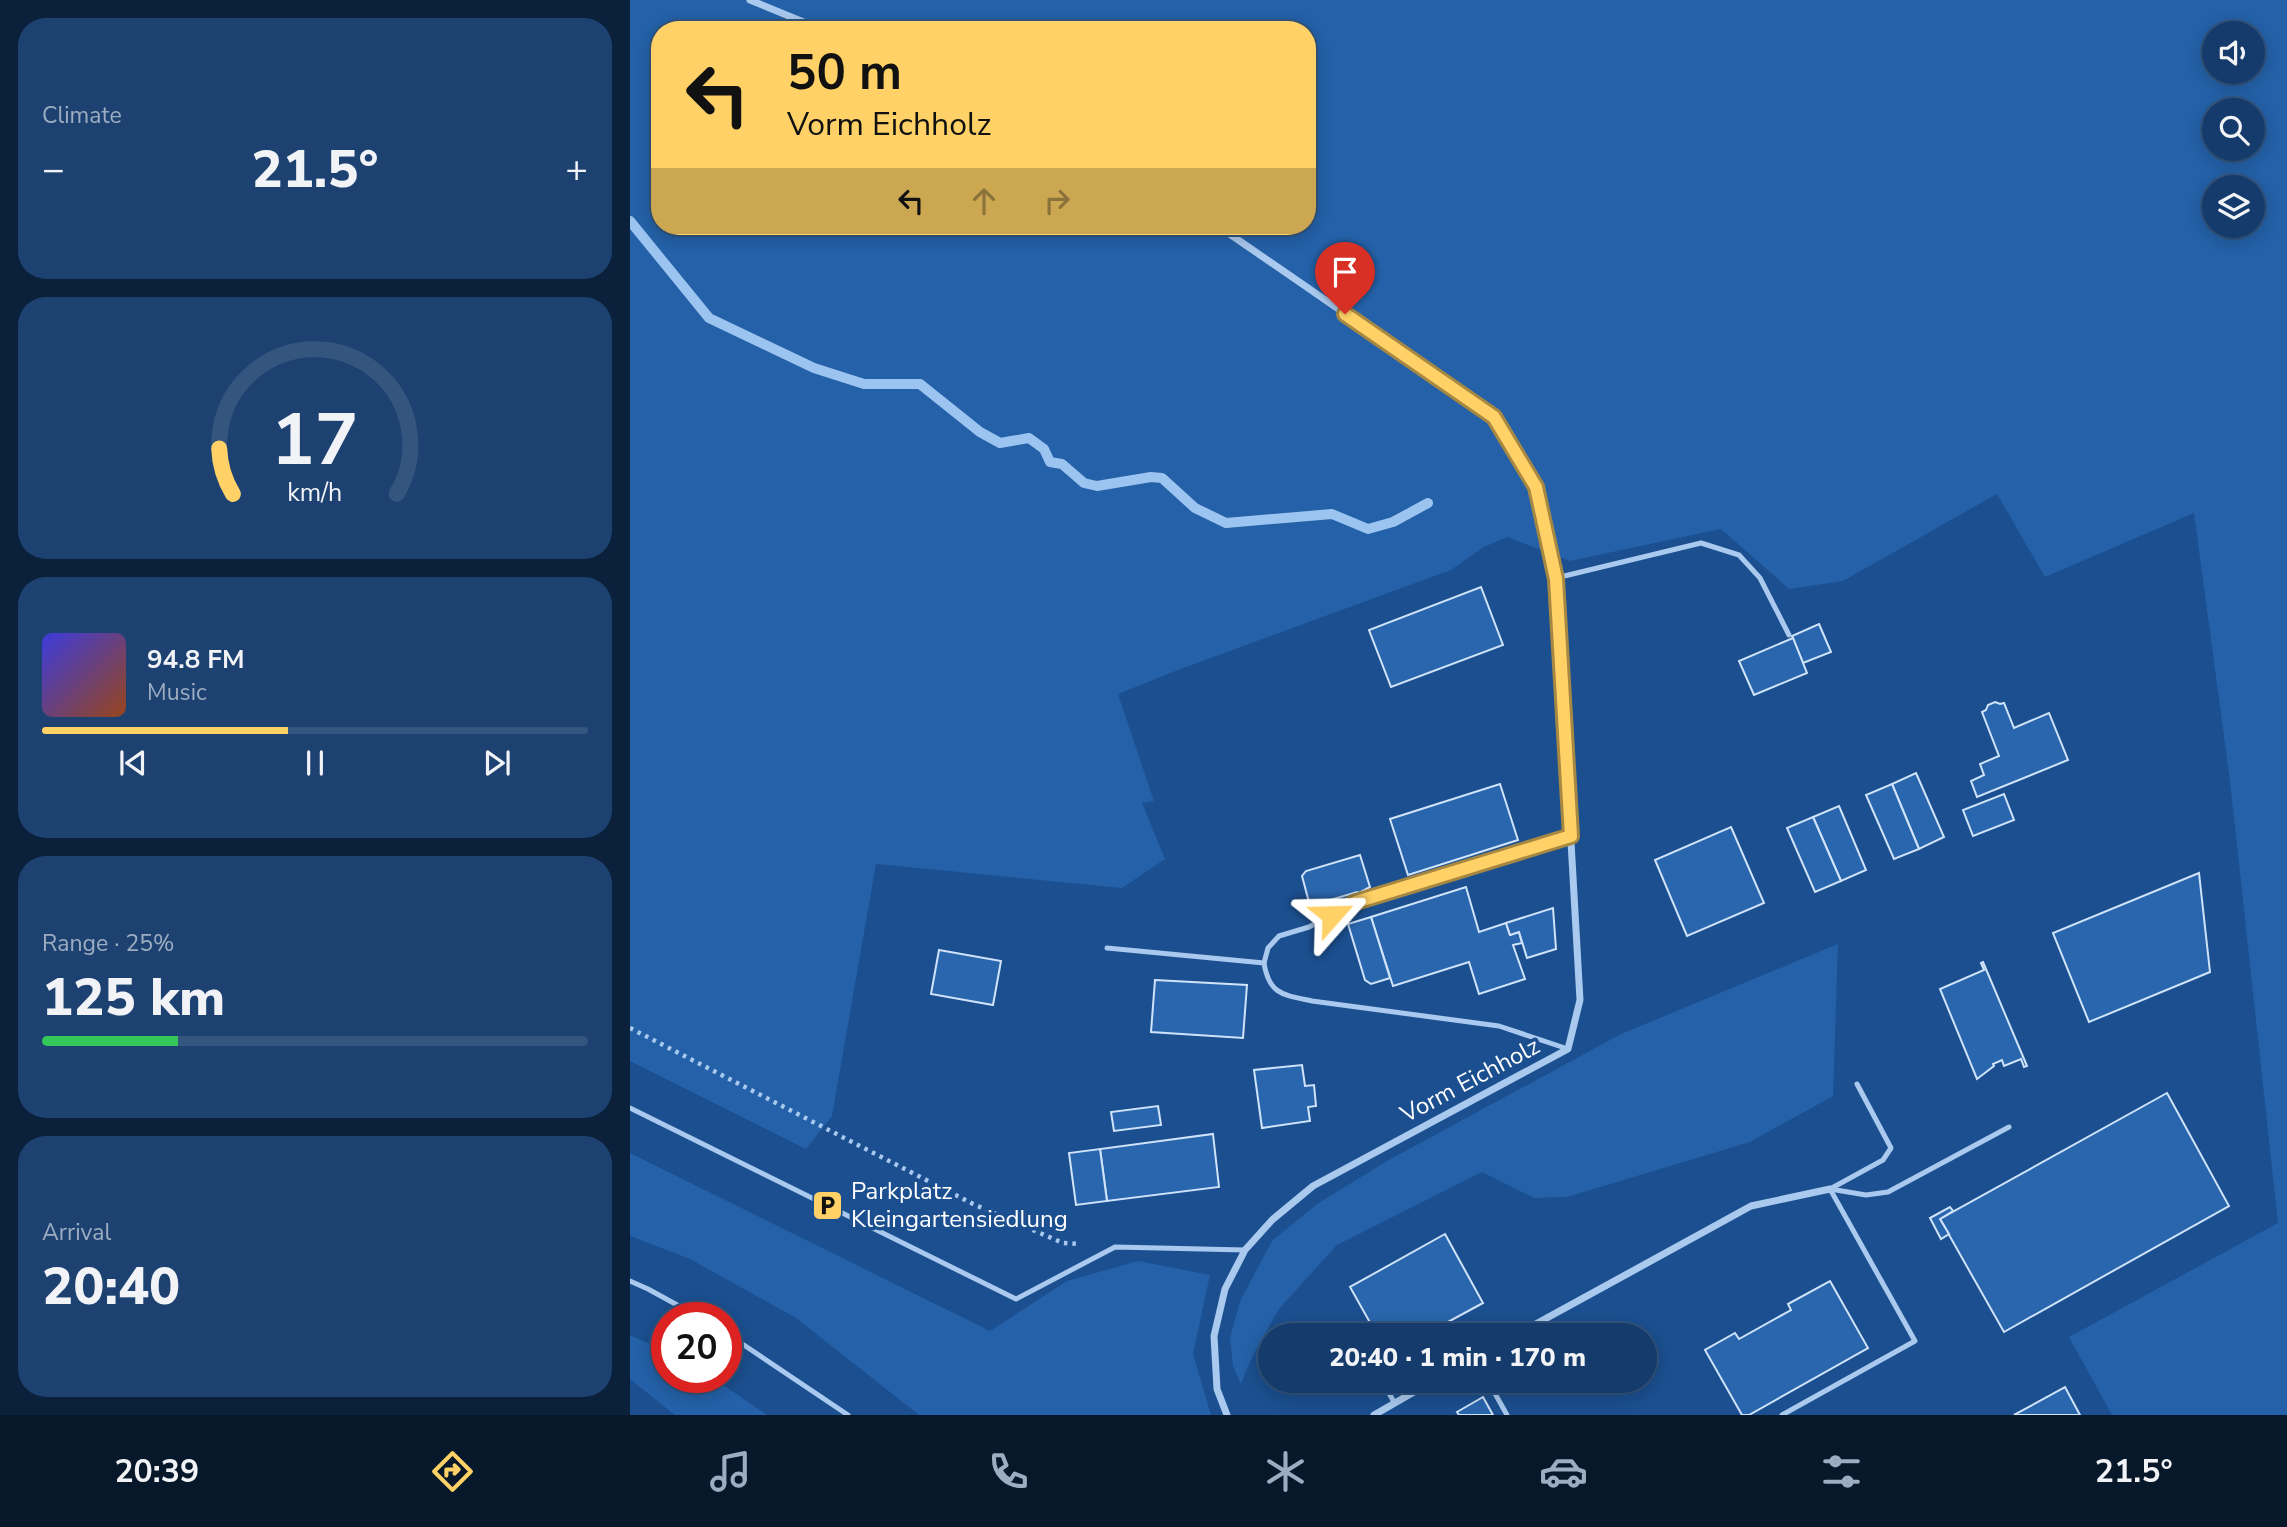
<!DOCTYPE html>
<html lang="en">
<head>
<meta charset="utf-8">
<style>
  body { margin:0; font-family:"Nunito Sans",sans-serif; background:#1d4271; color:#f1f3f6; height:100vh; display:flex; flex-direction:column; font-size:26px; white-space:nowrap }
  * { box-sizing:border-box; margin:0 }
  p { font-size:23px; color:#9dadc1 }
  .icon { flex:none; width:38px; height:38px; fill:none; stroke:currentColor; stroke-width:2; stroke-linecap:round; stroke-linejoin:round }
  .map { position:relative; flex:1; overflow:hidden }
  .side { display:flex; flex-direction:column; gap:18px; padding:18px; background:#0b203b; width:630px }
  .side>* { flex:none }
  .guide { position:absolute; left:21px; top:21px; width:665px; height:214px; border-radius:28px; box-shadow:0 4px 18px #0003,0 0 0 2px #33557e; background:#ffd166; color:#111; overflow:hidden }
  .controls { position:absolute; left:1572px; top:21px; display:grid; gap:14px }
  .controls a { display:grid; place-items:center; width:63px; height:63px; border-radius:50%; background:#143b6b; box-shadow:0 4px 18px #0003,0 0 0 2px #33557e; font-size:35px }
  .speed { position:absolute; left:21px; top:1302px; display:flex; gap:14px; font-size:35px; font-weight:700; text-align:center }
  .speed>* { display:grid; place-content:center; width:91px; height:91px; border-radius:50%; background:#143b6b; box-shadow:0 4px 18px #0003,0 0 0 2px #33557e; line-height:1 }
  .speed .limit { border:10px solid #d22; background:#fff; color:#111 }
  .pin { position:absolute; display:grid; place-items:center; width:60px; height:60px; color:#fff; margin:-72px -30px; border-radius:50% 50% 50% 0; rotate:-45deg; box-shadow:0 0 7px #0007 }
  .pin .icon { rotate:45deg }
  .me { position:absolute; width:77px; margin:-38px; rotate:65deg; stroke-linejoin:round; filter:drop-shadow(0 0 5px #0008) }
  .turn { display:flex; align-items:center; gap:24px; height:147px; padding:0 21px; font-size:32px }
  .turn .icon { width:91px; height:91px; stroke-width:2.5 }
  .turn b { display:block; font-size:49px; line-height:60px }
  .lanes { display:flex; align-items:center; height:66px; padding:0 21px; background:#0003; justify-content:center; gap:35px; direction:ltr }
  .lanes .off { opacity:.35 }
  .big { font-size:52px; font-weight:800; line-height:1.1 }
  .side .tile { flex:1; display:flex; flex-direction:column; justify-content:center; gap:10px; min-width:0; padding:0 24px; border-radius:28px; background:#1d4271 }
  .side .dial { align-items:center; gap:0 }
  .dial svg { height:182px; overflow:visible; fill:none; stroke:#33557e; stroke-width:7; stroke-linecap:round; text-anchor:middle }
  .dial text { fill:#f1f3f6; stroke:none }
  .song { display:flex; align-items:center; gap:21px }
  .cover { width:84px; height:84px; border-radius:10px; background:linear-gradient(135deg,hsl(240 70% 55%),hsl(20 70% 35%)) }
  .played { height:7px; border-radius:4px; background:linear-gradient(90deg,#ffd166 45%,#33557e 45%) }
  .keys { display:flex; justify-content:space-around; direction:ltr }
  .heat { display:flex; justify-content:space-between; align-items:center; font-size:38px; direction:ltr }
  .charge { height:10px; border-radius:5px; background:linear-gradient(90deg,#34c759 25%,#33557e 0) }
  .trip { position:absolute; left:628px; top:1323px; width:399px; height:70px; border-radius:35px; background:#143b6b; box-shadow:0 4px 18px #0003,0 0 0 2px #33557e; font-weight:800; line-height:70px; text-align:center }
  .menu { display:flex; height:112px; justify-content:space-around; align-items:center; background:#08182b; color:#9dadc1 }
  .menu .icon { width:49px; height:49px }
  .menu .on { color:#ffd166 }
  .menu b { font-size:32px; color:#f1f3f6 }
  main { display:flex; flex:1; min-height:0 }
  .map>svg:first-child { display:block }
  .green { fill:#2461a8; fill-rule:evenodd }
  .lines { fill:none; stroke-linecap:round; stroke-linejoin:round }
  .stream { stroke:#9cc4f0; stroke-width:10 }
  .building { fill:#2a66ad; stroke:#cfe3fa; stroke-width:2 }
  .path { stroke:#a9c9ee; stroke-width:4.5; stroke-dasharray:3.5 5; stroke-linecap:butt }
  .lane { stroke:#a9c9ee; stroke-width:5 }
  .street { stroke:#a9c9ee; stroke-width:7 }
  .route-casing { stroke:#a68842; stroke-width:18 }
  .route { stroke:#ffd166; stroke-width:12 }
  .labels { text-anchor:middle; dominant-baseline:central; stroke-width:7; stroke-linejoin:round; paint-order:stroke }
  .street-label { font-size:24px; fill:#fff; stroke:#1b4f8f }
  .poi-label { font-size:24px; fill:#fff; stroke:#1b4f8f; text-anchor:start }
</style>
</head>
<body>
<main>
<section class="side">
<div class="tile"><p>Climate</p>
<div class="heat"><a>−</a><b class="big">21.5°</b><a>+</a></div>
</div>
<div class="tile dial"><svg viewBox="0 0 100 80">
<path d="M14 69A42 42 0 1 1 86 69"/>
<path d="M14 69A42 42 0 0 1 8 49" stroke="#ffd166"/>
<text x="50" y="56" font-size="32" font-weight="700">17</text>
<text x="50" y="72" font-size="11">km/h</text>
</svg></div>
<div class="tile">
<div class="song"><i class="cover"></i><div><b>94.8 FM</b><p>Music</p></div></div>
<div class="played"></div>
<div class="keys"><svg class="icon" aria-label="previous" viewBox="0 0 24 24"><path d="M18 5L8 12l10 7zM5 5v14"/></svg><svg class="icon" aria-label="pause" viewBox="0 0 24 24"><path d="M8 5v14M16 5v14"/></svg><svg class="icon" aria-label="next" viewBox="0 0 24 24"><path d="M6 5l10 7-10 7zM19 5v14"/></svg></div>
</div>
<div class="tile"><p>Range · 25%</p><b class="big">125 km</b><div class="charge"></div></div>
<div class="tile"><p>Arrival</p><b class="big">20:40</b></div>
</section>
<div class="map">
<svg width="1657" height="1415" viewBox="0 0 1657 1415">
  <rect width="100%" height="100%" fill="#1b4f8f"/>
  <g class="green">
    <path d="M0,0H1657V1415H1482L1439,1337L1648,1223L1600,781L1564,513L1415,577L1367,494L1213,581L1159,589L1091,529L940,561L877,537L854,547L821,570L548,670L488,694L524,801L512,803L535,859L492,888L246,864L202,1116L176,1149L0,1061ZM30,30H677V226H30ZM1584,33H1622V72H1584ZM1584,110H1622V149H1584ZM1584,187H1622V226H1584Z"/>
    <polygon points="1208,944 1203,1096 1120,1142 937,1197 904,1198 852,1172 707,1245 649,1309 623,1355 611,1384 603,1366 600,1337 611,1299 642,1241 687,1204 757,1161 991,1034"/>
    <polygon points="0,1153 360,1331 437,1281 508,1261 580,1275 563,1354 581,1415 289,1415 166,1318 60,1259 0,1236"/>
    <polygon points="0,1335 37,1352 37,1377 82,1377 137,1415 45,1415 0,1379"/>
  </g>
  <g class="lines">
    <polyline class="stream" points="0,221 79,318 184,368 234,384 290,384 350,432 370,443 399,438 414,449 420,462 432,464 454,483 467,486 521,477 532,478 565,508 596,523 702,514 738,529 763,522 798,503"/>
  </g>
  <g class="building">
    <polygon points="851,587 873,645 761,687 739,630"/>
    <polygon points="1189,624 1201,652 1173,663 1162,636"/>
    <polygon points="1163,638 1177,673 1124,695 1109,661"/>
    <polygon points="1365,702 1370,704 1374,703 1384,728 1419,713 1438,760 1347,797 1341,781 1354,775 1350,764 1369,756 1352,712 1356,710 1358,705"/>
    <polygon points="1286,773 1314,837 1289,849 1262,784"/>
    <polygon points="870,784 888,840 778,875 760,819"/>
    <polygon points="1262,784 1289,849 1264,859 1236,795"/>
    <polygon points="1374,794 1384,820 1343,836 1333,810"/>
    <polygon points="1209,806 1236,870 1211,881 1183,817"/>
    <polygon points="1183,817 1211,881 1185,892 1157,828"/>
    <polygon points="1101,827 1134,903 1057,936 1025,860"/>
    <polygon points="730,855 740,887 729,893 727,892 680,906 672,876 676,871"/>
    <polygon points="1569,873 1580,972 1459,1022 1423,933"/>
    <polygon points="836,887 849,932 876,923 880,935 889,932 892,943 883,945 895,979 849,994 839,962 763,986 741,917"/>
    <polygon points="923,908 926,949 897,958 889,932 880,935 876,923"/>
    <polygon points="741,917 760,978 741,984 735,980 718,924"/>
    <polygon points="309,950 371,961 363,1005 301,994"/>
    <polygon points="1353,962 1397,1066 1394,1067 1391,1059 1374,1066 1372,1060 1363,1064 1364,1066 1347,1079 1310,989 1354,970 1351,963"/>
    <polygon points="525,980 617,985 613,1038 521,1032"/>
    <polygon points="672,1065 675,1086 684,1085 686,1106 678,1107 680,1121 632,1128 624,1070"/>
    <polygon points="1537,1093 1599,1206 1374,1332 1310,1219"/>
    <polygon points="528,1106 531,1125 484,1131 481,1112"/>
    <polygon points="583,1134 589,1187 477,1201 470,1149"/>
    <polygon points="470,1149 477,1201 446,1205 439,1153"/>
    <polygon points="1320,1207 1323,1211 1310,1219 1319,1234 1311,1239 1300,1218"/>
    <polygon points="815,1234 853,1303 794,1335 747,1335 720,1287"/>
    <polygon points="1200,1281 1238,1348 1119,1415 1112,1415 1075,1350 1105,1333 1109,1339 1161,1310 1158,1304"/>
    <polygon points="1435,1387 1450,1415 1384,1415"/>
    <polygon points="853,1397 863,1415 829,1415 827,1412"/>
  </g>
  <g class="lines">
    <polyline class="path" points="0,1028 343,1204 433,1243 449,1244"/>
    <g class="lane">
      <polyline points="926,578 1071,543 1109,555 1130,578 1159,635"/>
      <path d="M477,948L634,963C639,995 654,995 682,1001L869,1026L938,1049"/>
      <polyline points="634,963 638,948 649,936 679,927 725,902 941,836"/>
      <polyline points="0,1108 386,1299 485,1247 615,1250"/>
      <polyline points="1200,1189 1236,1195 1258,1192 1379,1127"/>
      <polyline points="1200,1189 1253,1160 1261,1148 1227,1084"/>
      <polyline points="0,1281 18,1289 71,1318"/>
      <polyline points="96,1333 218,1415"/>
      <polyline points="752,1381 764,1402"/>
      <polyline points="858,1381 877,1415"/>
      <polyline points="1152,1415 1285,1341 1200,1189"/>
    </g>
    <g class="street">
      <polyline points="120,0 193,30"/>
      <polyline points="588,226 865,417 906,487 926,578 950,1000 938,1049 683,1186 642,1220 615,1250 595,1289 584,1336 587,1389 597,1415"/>
      <polyline points="886,1335 1121,1206 1200,1189"/>
      <polyline points="744,1415 803,1381"/>
    </g>
  </g>
  <g class="lines">
    <defs>
      <polyline id="route" points="702,915 726,902 941,836 926,579 906,487 864,417 715,314"/>
    </defs>
    <use href="#route" class="route-casing"/>
    <use href="#route" class="route"/>
  </g>
  <defs>
    <symbol id="parking-square" viewBox="-11 -11 22 22"><rect x="-9" y="-9" width="18" height="18" rx="4" fill="#ffd166" stroke="#1b4f8f"/><path d="M-3.5-5.5H1a3.5 3.5 0 0 1 0 7H-1V5.5H-3.5ZM-1-3.4V-.6H.8a1.4 1.4 0 0 0 0-2.8Z" fill="#111"/></symbol>
  </defs>
  <g fill-rule="evenodd">
    <use href="#parking-square" x="180" y="1188" width="35" height="35"/>
  </g>
  <g class="labels">
    <g class="street-label">
      <text transform="translate(840 1080) rotate(-28)">Vorm Eichholz</text>
    </g>
    <g class="poi-label">
      <text x="221" y="1191">Parkplatz<tspan x="221" dy="28">Kleingartensiedlung</tspan></text>
    </g>
  </g>
</svg>
<div class="controls">
<a><svg class="icon" aria-label="sound" viewBox="0 0 24 24"><path d="M4 9h4l5-4v14l-5-4H4zM17 9q2 3 0 6"/></svg></a>
<a><svg class="icon" aria-label="search" viewBox="0 0 24 24"><circle cx="10" cy="10" r="6"/><path d="M15 15l6 6"/></svg></a>
<a><svg class="icon" aria-label="layers" viewBox="0 0 24 24"><path d="M12 4l9 5-9 5-9-5zM3 14l9 5 9-5"/></svg></a>
</div>
<div class="speed"><div class="limit">20</div></div>
<div class="pin" style="left:715px;top:314px;background:#d93025"><svg class="icon" aria-label="arrive" viewBox="0 0 24 24"><path d="M6 21V4h12l-3 4 3 4H6"/></svg></div>
<svg class="me" style="left:702px;top:915px" viewBox="-20 -20 40 40"><path d="M0-17L14 15 0 8-14 15z" fill="#ffd166" stroke="#fff" stroke-width="4"/></svg>
<div class="trip">20:40 · 1 min · 170 m</div>
<div class="guide">
<div class="turn"><svg class="icon" aria-label="left" viewBox="0 0 24 24"><path d="M17 20v-9H6M10 6l-5 5 5 5"/></svg><div><b>50 m</b>Vorm Eichholz</div></div>
<div class="lanes"><svg class="icon" aria-label="left" viewBox="0 0 24 24"><path d="M17 20v-9H6M10 6l-5 5 5 5"/></svg><svg class="icon off" aria-label="ahead" viewBox="0 0 24 24"><path d="M12 20V5M6 11l6-6 6 6"/></svg><svg class="icon off" aria-label="right" viewBox="0 0 24 24"><path d="M7 20v-9h11M14 6l5 5-5 5"/></svg></div>
</div>
</div>
</main>
<nav class="menu">
<b>20:39</b>
<svg class="icon on" aria-label="directions" viewBox="0 0 24 24"><path d="M12 3l9 9-9 9-9-9zM9 14v-3h6M13 9l2 2-2 2"/></svg>
<svg class="icon" aria-label="music" viewBox="0 0 24 24"><path d="M9 18V5l10-2v13"/><circle cx="6" cy="18" r="3"/><circle cx="16" cy="16" r="3"/></svg>
<svg class="icon" aria-label="phone" viewBox="0 0 24 24"><path d="M5 4h4l2 5-3 2q2 4 5 5l2-3 5 2v4C11 20 4 13 5 4z"/></svg>
<svg class="icon" aria-label="climate" viewBox="0 0 24 24"><path d="M12 3v18M4 7l16 10M4 17L20 7"/></svg>
<svg class="icon" aria-label="car" viewBox="0 0 24 24"><path d="M5 17H2v-5l4-1 3-4h7l3 4 3 1v5h-3M9 17h6M6 11h13"/><circle cx="7" cy="17" r="2"/><circle cx="17" cy="17" r="2"/></svg>
<svg class="icon" aria-label="filters" viewBox="0 0 24 24"><path d="M4 7h16M4 17h16"/><circle cx="9" cy="7" r="2"/><circle cx="15" cy="17" r="2"/></svg>
<b>21.5°</b>
</nav>
</body>
</html>
